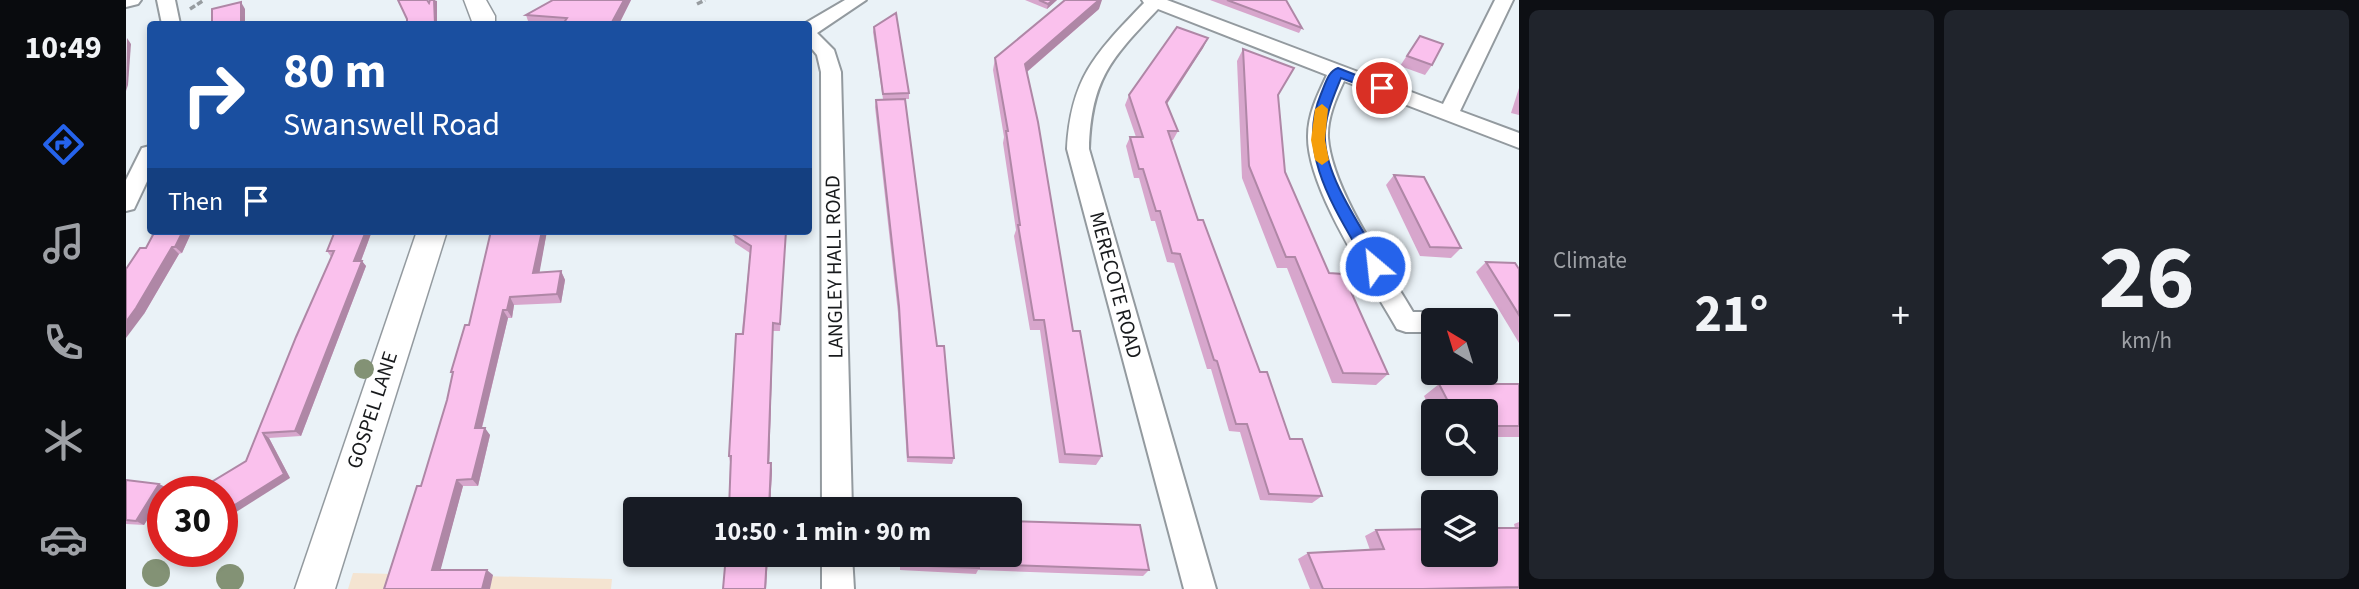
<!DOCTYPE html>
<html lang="en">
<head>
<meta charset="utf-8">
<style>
  body { margin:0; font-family:"Source Sans 3",sans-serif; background:#20242c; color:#f1f3f6; height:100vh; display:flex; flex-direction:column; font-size:26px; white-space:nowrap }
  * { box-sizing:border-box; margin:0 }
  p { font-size:23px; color:#9ea1a6 }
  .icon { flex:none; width:38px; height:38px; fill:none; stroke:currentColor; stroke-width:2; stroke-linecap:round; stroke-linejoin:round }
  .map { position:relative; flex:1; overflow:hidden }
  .panel { display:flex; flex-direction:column; gap:10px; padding:10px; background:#0d0f14; width:840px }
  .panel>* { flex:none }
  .top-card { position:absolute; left:21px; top:21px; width:665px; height:214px; border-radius:7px; box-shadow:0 4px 10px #0003; background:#1a4fa0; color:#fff; overflow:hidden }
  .needle { width:46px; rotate:322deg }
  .buttons { position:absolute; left:1295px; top:308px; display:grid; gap:14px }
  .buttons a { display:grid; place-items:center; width:77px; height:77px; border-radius:7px; background:#171b24; box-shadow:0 4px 10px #0003; font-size:35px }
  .speed { position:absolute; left:21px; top:476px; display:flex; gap:14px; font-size:35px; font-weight:700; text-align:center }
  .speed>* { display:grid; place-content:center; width:91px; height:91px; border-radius:50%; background:#171b24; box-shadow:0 4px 10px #0003; line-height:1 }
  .speed .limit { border:10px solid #d22; background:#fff; color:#111 }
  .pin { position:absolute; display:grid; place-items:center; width:60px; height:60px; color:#fff; margin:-30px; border:4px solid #fff; border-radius:50%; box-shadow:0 2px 7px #0007 }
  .me { position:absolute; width:77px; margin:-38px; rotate:332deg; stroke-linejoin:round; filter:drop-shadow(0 0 5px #0008) }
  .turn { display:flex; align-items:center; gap:24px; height:147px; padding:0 21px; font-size:32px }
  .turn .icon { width:91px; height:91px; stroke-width:2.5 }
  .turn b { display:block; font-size:49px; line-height:60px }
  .then { display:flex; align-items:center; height:66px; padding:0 21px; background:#0003; gap:14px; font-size:26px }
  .big { font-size:52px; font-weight:700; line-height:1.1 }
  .panel .widget { flex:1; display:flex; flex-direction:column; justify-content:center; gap:10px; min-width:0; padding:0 24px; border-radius:10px; background:#20242c }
  .panel .dial { align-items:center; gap:0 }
  .dial b { font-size:91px; line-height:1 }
  .heat { display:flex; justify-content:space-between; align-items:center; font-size:38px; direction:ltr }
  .panel .tiles { flex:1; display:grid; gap:10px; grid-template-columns:repeat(2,1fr) }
  .trip { position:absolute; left:497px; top:497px; width:399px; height:70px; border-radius:7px; background:#171b24; box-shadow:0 4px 10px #0003; font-weight:700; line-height:70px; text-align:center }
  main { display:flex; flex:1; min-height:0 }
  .dock { display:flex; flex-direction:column; width:126px; justify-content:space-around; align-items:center; background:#090b0e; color:#9ea1a6 }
  .dock .icon { width:49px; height:49px }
  .dock .selected { color:#2563eb }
  .dock b { font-size:32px; color:#f1f3f6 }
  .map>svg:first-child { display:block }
  .commercial { fill:#f4e4d1 }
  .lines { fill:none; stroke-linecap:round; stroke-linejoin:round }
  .minor-casing { stroke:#939a9f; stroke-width:4 }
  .tertiary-casing { stroke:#939a9f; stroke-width:3 }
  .path { stroke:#979ca0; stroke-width:3.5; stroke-dasharray:6 2.5; stroke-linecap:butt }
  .minor { fill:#fff; fill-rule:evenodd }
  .tertiary { fill:#fff; fill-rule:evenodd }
  .tree { fill:#839275 }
  .wall { fill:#d7a6cc }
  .shaded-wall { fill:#af87a6 }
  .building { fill:#fac1ed; stroke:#af87a6; stroke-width:2 }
  .route { fill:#2563eb; stroke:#184099; stroke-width:2 }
  .slow { fill:#f59e0b }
  .labels { text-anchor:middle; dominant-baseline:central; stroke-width:7; stroke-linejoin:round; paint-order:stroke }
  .street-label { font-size:21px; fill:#181a1c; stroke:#fff }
</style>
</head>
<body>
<main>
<nav class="dock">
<b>10:49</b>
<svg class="icon selected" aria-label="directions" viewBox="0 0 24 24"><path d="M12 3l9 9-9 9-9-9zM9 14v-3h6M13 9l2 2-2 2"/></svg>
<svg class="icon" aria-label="music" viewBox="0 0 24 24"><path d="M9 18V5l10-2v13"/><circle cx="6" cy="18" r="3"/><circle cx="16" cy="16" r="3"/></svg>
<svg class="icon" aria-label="phone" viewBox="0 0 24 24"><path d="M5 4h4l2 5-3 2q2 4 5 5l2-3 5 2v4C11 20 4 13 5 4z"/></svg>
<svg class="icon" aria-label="climate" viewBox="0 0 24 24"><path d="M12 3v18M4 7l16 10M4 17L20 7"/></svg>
<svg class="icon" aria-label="car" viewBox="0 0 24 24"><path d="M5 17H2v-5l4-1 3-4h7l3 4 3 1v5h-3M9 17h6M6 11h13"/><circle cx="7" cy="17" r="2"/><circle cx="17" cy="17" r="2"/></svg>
</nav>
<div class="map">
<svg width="1393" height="589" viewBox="0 0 1393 589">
  <rect width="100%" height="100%" fill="#eaf2f7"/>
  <polygon class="commercial" points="227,573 486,579 485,589 222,589"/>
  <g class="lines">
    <defs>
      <g id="minor">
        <polygon points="0,0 15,0 12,4 0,7"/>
        <polygon points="31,0 49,0 54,24 36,24"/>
        <polygon points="719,0 740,0 691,33 708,50 715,72 726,509 696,509 695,72 691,55 682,44 682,24 678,24"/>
        <path d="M1016,0H1041L1317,104L1369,0H1387L1334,111L1393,133V148L1218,81C1210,98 1201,118 1202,138C1206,190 1260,266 1287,312H1307L1316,315L1319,320H1307V332H1280L1271,329C1244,281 1181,189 1182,136C1182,114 1192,94 1201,75L1032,9C986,58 965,78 963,149L1090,589H1058L941,149C945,77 970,53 1018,3Z"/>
        <polygon points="24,146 24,175 8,209 0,211 0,180 16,148"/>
        <polygon points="696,555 726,555 728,589 696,589"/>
      </g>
      <g id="tertiary">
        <polygon points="338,0 360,0 369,16 369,24 347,24"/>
        <polygon points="291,231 321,231 209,589 169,589"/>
      </g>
    </defs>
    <use href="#minor" class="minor-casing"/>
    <use href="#tertiary" class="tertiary-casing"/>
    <g class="path">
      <polyline points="571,4 579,0"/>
      <polyline points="64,9 78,0"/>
    </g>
    <use href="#minor" class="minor"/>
    <use href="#tertiary" class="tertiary"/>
  </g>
  <g class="tree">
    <circle cx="238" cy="369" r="10"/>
    <circle cx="30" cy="573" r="14"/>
    <circle cx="104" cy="578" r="14"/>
  </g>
  <g class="wall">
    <polygon points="505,0 493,24 403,24 400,15"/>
    <polygon points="899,0 931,0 921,9"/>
    <polygon points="1084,0 1160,0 1176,28 1173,33"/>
    <polygon points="973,9 901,72 947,331 976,456 970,465 933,463 914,330 904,330 888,236 890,230 877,143 878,137 867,70 869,58"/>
    <polygon points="748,27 783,93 783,99 757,99 747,32"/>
    <polygon points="1294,36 1306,65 1299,75 1274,66"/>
    <polygon points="1082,38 1077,48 1041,104 1052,131 1047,140 1045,140 1072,220 1134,372 1164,439 1196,496 1186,503 1134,500 1114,432 1103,431 1085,369 1081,369 1048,263 1041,262 1029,221 1025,221 1013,178 1008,178 1000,146 1004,137 1010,137 999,105 1003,95"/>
    <polygon points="1117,49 1152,95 1159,172 1203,273 1262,374 1250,385 1206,383 1161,268 1151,268 1116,178 1111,61"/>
    <polygon points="1393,88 1393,115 1385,113"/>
    <polygon points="750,100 811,346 828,458 826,464 781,462 772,313 749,107"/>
    <polygon points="1268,175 1335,248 1325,258 1294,256 1260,185"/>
    <polygon points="29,231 66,231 56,253 53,254 18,314 20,248"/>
    <polygon points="209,231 246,231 235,261 240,266 175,436 143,438 164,478 120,461 205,257 201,251"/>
    <polygon points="421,231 413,272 435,271 439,280 435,303 388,305 386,318 382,318 356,428 364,435 352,486 337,486 314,570 367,575 258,589 295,486 321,400 327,374 325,372 343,325"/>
    <polygon points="660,231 654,331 647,331 643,463 646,470 644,509 603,509 604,462 603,456 624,253 609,243 608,235"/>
    <polygon points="1360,262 1393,269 1393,343 1350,272"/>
    <polygon points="1313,384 1393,384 1393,437 1360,437 1360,411 1307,411 1307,414 1298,396"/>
    <polygon points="0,480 33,484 41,488 37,492 37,495 18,525 0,524"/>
    <polygon points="1393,522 1393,589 1184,589 1172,559 1182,553 1244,550 1239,536 1250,530 1389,528 1388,524"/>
    <polygon points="774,555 884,555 1023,570 1017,576 852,570 850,574 774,570"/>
  </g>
  <g class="shaded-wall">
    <polygon points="308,0 311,1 311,24 309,24"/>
    <polygon points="498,0 505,0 493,24 485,24"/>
    <polygon points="927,0 931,0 921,9 922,4"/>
    <polygon points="973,0 976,0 973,9 896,76 899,64"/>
    <polygon points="115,2 119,9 119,24 115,24"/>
    <polygon points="1,38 5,44 2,85 0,91"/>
    <polygon points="1082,38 1077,48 1036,111 1040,102"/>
    <polygon points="57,231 66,231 56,253 49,247"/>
    <polygon points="240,231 246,231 233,266 228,261"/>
    <polygon points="416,231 421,231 412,281 407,273"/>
    <polygon points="46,247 53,254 18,314 0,338 0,322"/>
    <polygon points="236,261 240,266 175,436 169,431"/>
    <polygon points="435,271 439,280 435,303 431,294"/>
    <polygon points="384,297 388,305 386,318 381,310"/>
    <polygon points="377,310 382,318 354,435 349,428"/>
    <polygon points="647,323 647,331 643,470 642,463"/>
    <polygon points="359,428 364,435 352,486 346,479"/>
    <polygon points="137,433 143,438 164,478 96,521 96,513"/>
    <polygon points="645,463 646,470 644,509 643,509"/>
    <polygon points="331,480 337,486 313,576 306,570"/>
    <polygon points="33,484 41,488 39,492 37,492 37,495 18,525 10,521"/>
    <polygon points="641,555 642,555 640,589 639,589"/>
    <polygon points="361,570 367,575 364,589 356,589"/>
  </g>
  <g class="building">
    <polygon points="272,0 301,0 303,3 304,0 308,0 309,24 281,24 281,19"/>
    <polygon points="427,0 498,0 485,24 437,24 441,18 400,15"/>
    <polygon points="913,0 927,0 922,4"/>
    <polygon points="939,0 973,0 899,64 912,122 947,331 954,331 976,456 939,454 918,320 908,320 892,225 894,225 880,131 882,131 869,58"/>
    <polygon points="1101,0 1160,0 1176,28"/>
    <polygon points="115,2 115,24 86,24 86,9"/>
    <polygon points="770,13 783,93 757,94 748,27"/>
    <polygon points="1051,27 1082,38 1040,102 1052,131 1042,131 1072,220 1077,220 1134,372 1141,372 1164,439 1176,439 1196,496 1143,494 1121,424 1110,424 1091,361 1088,360 1054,254 1046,253 1034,211 1030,211 1017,169 1013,169 1004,137 1017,137 1003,95"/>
    <polygon points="1294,36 1317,44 1306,65 1281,56"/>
    <polygon points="1117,49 1168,68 1152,95 1159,172 1203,273 1217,274 1262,374 1217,373 1169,257 1160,257 1123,166"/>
    <polygon points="779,99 811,346 818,346 828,458 782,457 773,306 750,100"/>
    <polygon points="1268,175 1298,177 1335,248 1304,247"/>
    <polygon points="29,231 57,231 49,247 46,247 10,308 0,322 0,269 14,248 20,248"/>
    <polygon points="209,231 240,231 228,261 236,261 169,431 137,433 158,474 96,513 96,492 69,492 120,461 170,337 208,251 201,251"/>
    <polygon points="365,231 416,231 407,273 435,271 431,294 384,297 381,310 377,310 349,428 359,428 346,479 331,480 306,570 361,570 356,589 258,589 291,486 295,486 321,400 327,372 325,372 339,325 343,325"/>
    <polygon points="614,231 660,231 654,324 647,323 642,463 645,463 643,509 603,509 605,456 603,456 610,334 617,334 625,246 608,235"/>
    <polygon points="1360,262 1389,263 1393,269 1393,315"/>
    <polygon points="1313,384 1393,384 1393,426 1360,426 1360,411 1327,411"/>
    <polygon points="0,480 33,484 10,521 0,520"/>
    <polygon points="884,521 1014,525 1023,570 853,564 853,568 776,565 776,555 884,555"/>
    <polygon points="1360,528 1393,528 1393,587 1297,589 1197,589 1182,553 1258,549 1250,530 1307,529 1307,555 1360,555"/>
    <polygon points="600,555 641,555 639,589 597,589"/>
  </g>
  <path class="route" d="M1212,68L1263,88L1256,93L1215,78C1207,98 1198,117 1199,140C1201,181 1238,230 1257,266L1249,272L1244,271C1215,217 1168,157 1195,94C1199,85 1202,71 1212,68Z"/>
  <polygon class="slow" points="1196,104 1202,109 1199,140 1203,160 1196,165 1189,160 1185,140 1189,109"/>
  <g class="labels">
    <g class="street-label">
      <text transform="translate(708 267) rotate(-91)">LANGLEY HALL ROAD</text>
      <text transform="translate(990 285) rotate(75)">MERECOTE ROAD</text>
      <text transform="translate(246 410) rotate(-72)">GOSPEL LANE</text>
    </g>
  </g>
</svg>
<div class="buttons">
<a><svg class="needle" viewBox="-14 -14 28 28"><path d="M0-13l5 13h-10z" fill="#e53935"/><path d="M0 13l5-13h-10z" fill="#9ea1a6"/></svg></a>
<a><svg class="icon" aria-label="search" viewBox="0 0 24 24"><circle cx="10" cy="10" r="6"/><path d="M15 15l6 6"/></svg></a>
<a><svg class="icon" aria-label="layers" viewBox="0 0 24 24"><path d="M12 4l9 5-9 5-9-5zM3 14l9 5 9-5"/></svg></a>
</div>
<div class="speed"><div class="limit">30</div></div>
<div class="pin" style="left:1256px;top:88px;background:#d93025"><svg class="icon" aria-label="arrive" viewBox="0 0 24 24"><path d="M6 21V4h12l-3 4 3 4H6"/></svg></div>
<svg class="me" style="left:1249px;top:266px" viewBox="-20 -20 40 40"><circle r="17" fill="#2563eb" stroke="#fff" stroke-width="3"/><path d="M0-11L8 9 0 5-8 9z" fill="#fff"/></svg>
<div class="trip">10:50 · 1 min · 90 m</div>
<div class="top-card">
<div class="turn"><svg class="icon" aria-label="right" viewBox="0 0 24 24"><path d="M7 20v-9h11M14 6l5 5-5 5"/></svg><div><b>80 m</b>Swanswell Road</div></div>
<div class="then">Then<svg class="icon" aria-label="arrive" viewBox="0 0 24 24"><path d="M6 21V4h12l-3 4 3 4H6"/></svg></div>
</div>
</div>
<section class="panel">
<div class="tiles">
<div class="widget"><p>Climate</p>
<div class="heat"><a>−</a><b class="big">21°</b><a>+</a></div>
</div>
<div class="widget dial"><b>26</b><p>km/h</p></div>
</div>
</section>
</main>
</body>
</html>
